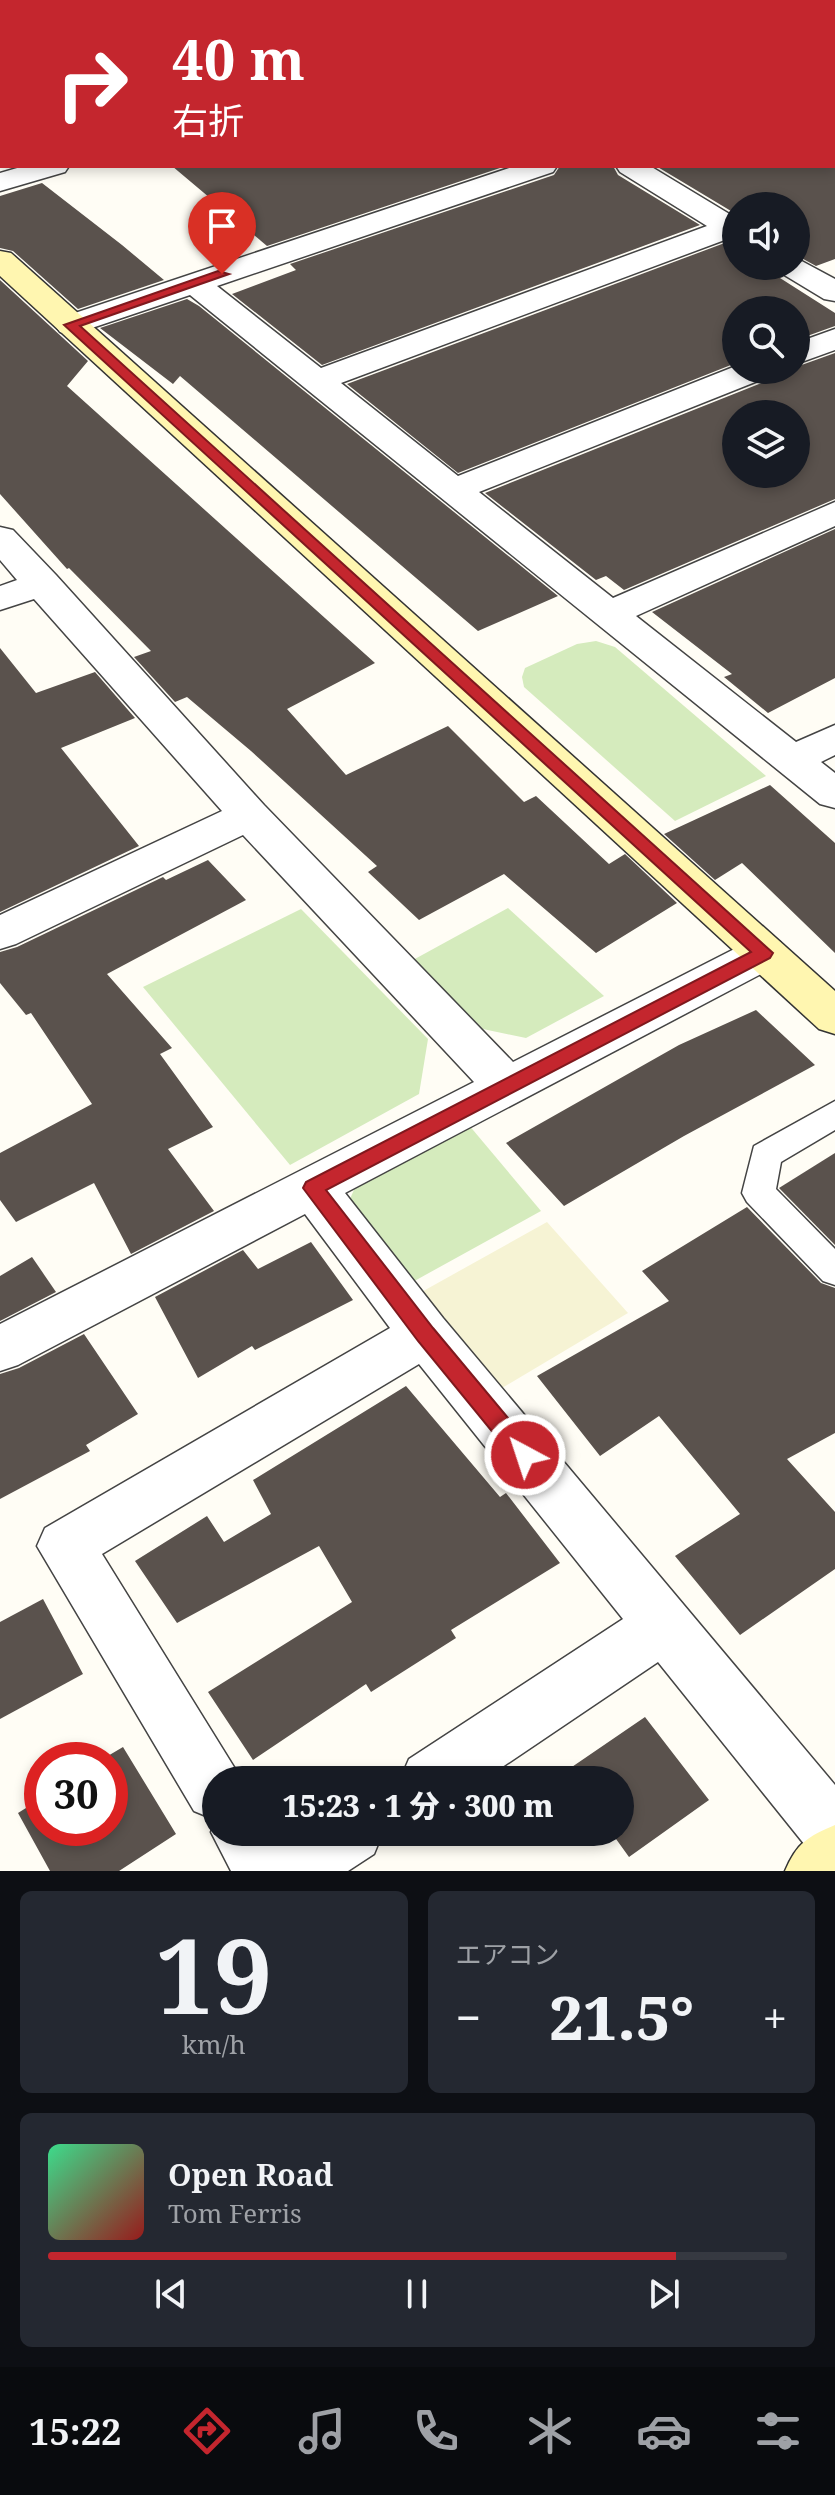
<!DOCTYPE html>
<html lang="ja">
<head>
<meta charset="utf-8">
<style>
  body { margin:0; font-family:"Noto Serif","Noto Sans JP",serif; background:#242831; color:#f1f3f6; height:100vh; display:flex; flex-direction:column; font-size:30px; white-space:nowrap }
  * { box-sizing:border-box; margin:0 }
  p { font-size:26px; color:#9ea1a6 }
  .icon { flex:none; width:44px; height:44px; fill:none; stroke:currentColor; stroke-width:2; stroke-linecap:round; stroke-linejoin:round }
  .map { position:relative; height:1871px; overflow:hidden }
  .details { display:flex; flex-direction:column; gap:20px; padding:20px; background:#0d0f14; flex:1 }
  .details>* { flex:none }
  .top-card { position:absolute; left:0px; top:0px; width:836px; height:168px; box-shadow:0 4px 12px #0003; background:#c4262e; color:#fff; overflow:hidden }
  .buttons { position:absolute; left:722px; top:192px; display:grid; gap:16px }
  .buttons a { display:grid; place-items:center; width:88px; height:88px; border-radius:50%; background:#171b24; box-shadow:0 4px 12px #0003; font-size:40px }
  .speed { position:absolute; left:24px; top:1742px; display:flex; gap:16px; font-size:40px; font-weight:700; text-align:center }
  .speed>* { display:grid; place-content:center; width:104px; height:104px; border-radius:50%; background:#171b24; box-shadow:0 4px 12px #0003; line-height:1 }
  .speed .limit { border:12px solid #d22; background:#fff; color:#111 }
  .pin { position:absolute; display:grid; place-items:center; width:68px; height:68px; color:#fff; margin:-82px -34px; border-radius:50% 50% 50% 0; rotate:-45deg; box-shadow:0 0 8px #0007 }
  .pin .icon { rotate:45deg }
  .me { position:absolute; width:88px; margin:-44px; rotate:320deg; stroke-linejoin:round; filter:drop-shadow(0 0 6px #0008) }
  .turn { display:flex; align-items:center; gap:28px; height:168px; padding:0 40px; font-size:36px }
  .turn .icon { width:104px; height:104px; stroke-width:2.5 }
  .turn b { display:block; font-size:56px; line-height:68px }
  .big { font-size:60px; font-weight:800; line-height:1.1 }
  .details .card { flex:1; display:flex; flex-direction:column; justify-content:center; gap:12px; min-width:0; padding:0 28px; border-radius:12px; background:#242831 }
  .details .dial { align-items:center; gap:0 }
  .dial b { font-size:104px; line-height:1 }
  .song { display:flex; align-items:center; gap:24px }
  .cover { width:96px; height:96px; border-radius:12px; background:linear-gradient(135deg,hsl(150 70% 55%),hsl(0 70% 35%)) }
  .played { height:8px; border-radius:4px; background:linear-gradient(90deg,#c4262e 85%,#363941 85%) }
  .keys { display:flex; justify-content:space-around; direction:ltr }
  .heat { display:flex; justify-content:space-between; align-items:center; font-size:44px; direction:ltr }
  .details .tiles { flex:1; display:grid; gap:20px; grid-template-columns:1fr 1fr }
  .card:last-child { grid-column:span 2 }
  .trip { position:absolute; left:202px; top:1766px; width:432px; height:80px; border-radius:40px; background:#171b24; box-shadow:0 4px 12px #0003; font-weight:800; line-height:80px; text-align:center }
  .tab-bar { display:flex; height:128px; justify-content:space-around; align-items:center; background:#090b0e; color:#9ea1a6 }
  .tab-bar .icon { width:56px; height:56px }
  .tab-bar .on { color:#c4262e }
  .tab-bar b { font-size:36px; color:#f1f3f6 }
  .map>svg:first-child { display:block }
  .farmland { fill:#f6f3d4 }
  .green { fill:#d5ebbd }
  .lines { fill:none; stroke-linecap:round; stroke-linejoin:round }
  .river { fill:#b9e0f7; fill-rule:evenodd }
  .building { fill:#5a524d; fill-rule:evenodd }
  .lane-casing { stroke:#444; stroke-width:3 }
  .street-casing { stroke:#444; stroke-width:3 }
  .secondary-casing { stroke:#333; stroke-width:3 }
  .lane { fill:#fff; fill-rule:evenodd }
  .street { fill:#fff; fill-rule:evenodd }
  .secondary { fill:#fff6b0; fill-rule:evenodd }
  .rail-casing { stroke:#c4262e; stroke-width:6 }
  .rail { stroke:#fff; stroke-width:4; stroke-dasharray:12; stroke-linecap:butt }
  .route { fill:#c4262e; stroke:#7f191e; stroke-width:2 }
</style>
</head>
<body>
<div class="map">
<svg width="835" height="1871" viewBox="0 0 835 1871">
  <rect width="100%" height="100%" fill="#fffdf5"/>
  <polygon class="farmland" points="547,1222 628,1313 497,1391 418,1294"/>
  <g class="green">
    <polygon points="596,641 615,647 766,776 675,821 524,687 522,677 525,668 577,644"/>
    <polygon points="508,908 604,996 526,1038 483,1029 413,960"/>
    <polygon points="301,909 428,1039 419,1094 290,1165 143,987"/>
    <polygon points="468,1124 541,1211 409,1284 347,1206 359,1178"/>
  </g>
  <g class="lines">
    <g class="river">
      <polygon points="580,0 640,0 641,2 581,2"/>
      <rect x="834" y="112" width="1" height="38"/>
    </g>
  </g>
  <g class="building">
    <polygon points="172,166 506,166 267,246"/>
    <polygon points="560,166 613,166 618,175 700,225 322,365 232,294 296,270 290,264 554,175"/>
    <polygon points="656,166 835,166 835,259 816,266 796,255 796,206 736,206 736,214"/>
    <polygon points="42,183 122,245 164,280 78,309 13,251 0,248 0,196"/>
    <polygon points="730,241 736,243 736,266 774,266 783,277 780,278 835,313 835,326 796,340 796,310 736,310 736,363 458,473 347,384"/>
    <polygon points="0,280 88,361 67,386 375,663 287,709 346,775 448,726 524,802 536,796 609,864 625,854 677,903 596,953 504,874 419,920 368,872 377,866 251,751 187,697 175,702 134,657 151,651 69,568 67,569 0,494"/>
    <polygon points="187,299 199,306 558,596 478,631 180,376 173,384 100,328"/>
    <path d="M835,353V499L624,590L606,576L596,580L485,493L769,380L775,370H796V367ZM736,414H796V474H736Z"/>
    <polygon points="835,529 835,678 768,713 724,677 732,674 652,612"/>
    <polygon points="0,648 36,693 95,672 135,718 61,748 139,846 0,912"/>
    <polygon points="770,785 835,843 835,953 742,863 715,880 664,834"/>
    <polygon points="208,860 246,900 107,974 172,1048 160,1054 213,1127 168,1149 214,1211 131,1254 94,1183 16,1222 0,1200 0,1153 92,1104 31,1013 26,1015 0,983 0,952 17,947 163,877 166,880"/>
    <polygon points="756,1010 815,1065 684,1136 564,1206 506,1143 679,1045"/>
    <polygon points="835,1153 835,1245 779,1188"/>
    <polygon points="747,1207 821,1283 835,1288 835,1433 787,1459 835,1512 835,1569 740,1635 675,1556 740,1514 659,1416 600,1456 537,1376 669,1301 642,1271"/>
    <polygon points="311,1242 353,1300 255,1350 252,1346 198,1378 155,1297 243,1250 258,1269"/>
    <polygon points="32,1257 56,1292 0,1321 0,1276"/>
    <polygon points="84,1334 138,1414 86,1445 90,1451 0,1499 0,1374 19,1368"/>
    <polygon points="406,1386 500,1497 506,1493 560,1563 451,1630 456,1638 371,1692 366,1684 253,1760 208,1692 352,1602 319,1546 177,1623 135,1561 207,1516 224,1542 271,1514 253,1480"/>
    <polygon points="43,1599 83,1674 0,1719 0,1622"/>
    <polygon points="645,1717 709,1800 629,1857 611,1832 620,1832 620,1780 573,1780 566,1771"/>
    <polygon points="123,1747 176,1834 119,1871 50,1871 18,1813 42,1798 42,1828 110,1828 110,1760 101,1760"/>
  </g>
  <g class="lines">
    <defs>
      <polygon id="lane" points="835,1101 835,1130 781,1162 776,1189 835,1249 835,1285 823,1281 747,1202 742,1193 754,1146"/>
      <g id="street">
        <polygon points="220,0 247,0 249,2 222,2"/>
        <polygon points="347,0 375,0 377,2 349,2"/>
        <polygon points="520,0 548,0 550,2 522,2"/>
        <polygon points="2,18 2,34 0,35 0,19"/>
        <rect x="834" y="26" width="1" height="17"/>
        <polygon points="24,166 69,166 65,172 0,191 0,173"/>
        <polygon points="515,166 557,166 553,172 217,286 321,368 707,226 620,172 616,166 650,166 736,218 736,240 730,238 341,383 458,476 736,366 736,370 772,370 768,377 479,492 613,598 835,502 835,526 636,616 796,742 835,725 835,755 821,762 835,773 835,808 820,804 190,295 71,335 60,332 55,325 60,318"/>
        <polygon points="796,258 835,279 835,301 824,299 781,273 777,266 796,266"/>
        <polygon points="835,329 835,350 796,364 796,343"/>
        <polygon points="0,527 13,530 56,575 264,805 513,1062 748,942 764,937 780,942 786,953 780,964 345,1193 443,1318 835,1785 835,1864 813,1855 658,1662 483,1780 400,1780 409,1759 623,1619 419,1364 102,1554 242,1780 216,1780 216,1820 194,1811 37,1546 45,1528 390,1328 305,1214 18,1365 0,1371 0,1324 474,1082 243,835 16,944 0,949 0,915 222,811 34,599 0,610 0,586 17,580 0,560"/>
        <polygon points="216,1820 216,1832 277,1832 283,1841 297,1832 383,1832 374,1854 348,1871 231,1871 211,1832"/>
      </g>
      <g id="secondary">
        <polygon points="0,251 11,253 835,991 835,1034 819,1029 0,276"/>
        <path d="M835,1825V1871H785C797,1843 807,1837 835,1825Z"/>
      </g>
    </defs>
    <use href="#lane" class="lane-casing"/>
    <use href="#street" class="street-casing"/>
    <use href="#secondary" class="secondary-casing"/>
    <use href="#lane" class="lane"/>
    <use href="#street" class="street"/>
    <use href="#secondary" class="secondary"/>
    <defs>
      <polyline id="rail" points="719,2 730,0"/>
    </defs>
    <use href="#rail" class="rail-casing"/>
    <use href="#rail" class="rail"/>
  </g>
  <polygon class="route" points="218,271 229,274 80,326 773,953 770,958 326,1190 433,1328 533,1448 536,1455 533,1462 525,1465 517,1462 418,1341 303,1188 306,1182 751,952 64,325"/>
</svg>
<div class="buttons">
<a><svg class="icon" aria-label="sound" viewBox="0 0 24 24"><path d="M4 9h4l5-4v14l-5-4H4zM17 9q2 3 0 6"/></svg></a>
<a><svg class="icon" aria-label="search" viewBox="0 0 24 24"><circle cx="10" cy="10" r="6"/><path d="M15 15l6 6"/></svg></a>
<a><svg class="icon" aria-label="layers" viewBox="0 0 24 24"><path d="M12 4l9 5-9 5-9-5zM3 14l9 5 9-5"/></svg></a>
</div>
<div class="speed"><div class="limit">30</div></div>
<div class="pin" style="left:222px;top:274px;background:#d93025"><svg class="icon" aria-label="arrive" viewBox="0 0 24 24"><path d="M6 21V4h12l-3 4 3 4H6"/></svg></div>
<svg class="me" style="left:525px;top:1455px" viewBox="-20 -20 40 40"><circle r="17" fill="#c4262e" stroke="#fff" stroke-width="3"/><path d="M0-11L8 9 0 5-8 9z" fill="#fff"/></svg>
<div class="trip">15:23 · 1 分 · 300 m</div>
<div class="top-card">
<div class="turn"><svg class="icon" aria-label="right" viewBox="0 0 24 24"><path d="M7 20v-9h11M14 6l5 5-5 5"/></svg><div><b>40 m</b>右折</div></div>
</div>
</div>
<section class="details">
<div class="tiles">
<div class="card dial"><b>19</b><p>km/h</p></div>
<div class="card"><p>エアコン</p>
<div class="heat"><a>−</a><b class="big">21.5°</b><a>+</a></div>
</div>
<div class="card">
<div class="song"><i class="cover"></i><div><b>Open Road</b><p>Tom Ferris</p></div></div>
<div class="played"></div>
<div class="keys"><svg class="icon" aria-label="previous" viewBox="0 0 24 24"><path d="M18 5L8 12l10 7zM5 5v14"/></svg><svg class="icon" aria-label="pause" viewBox="0 0 24 24"><path d="M8 5v14M16 5v14"/></svg><svg class="icon" aria-label="next" viewBox="0 0 24 24"><path d="M6 5l10 7-10 7zM19 5v14"/></svg></div>
</div>
</div>
</section>
<nav class="tab-bar">
<b>15:22</b>
<svg class="icon on" aria-label="directions" viewBox="0 0 24 24"><path d="M12 3l9 9-9 9-9-9zM9 14v-3h6M13 9l2 2-2 2"/></svg>
<svg class="icon" aria-label="music" viewBox="0 0 24 24"><path d="M9 18V5l10-2v13"/><circle cx="6" cy="18" r="3"/><circle cx="16" cy="16" r="3"/></svg>
<svg class="icon" aria-label="phone" viewBox="0 0 24 24"><path d="M5 4h4l2 5-3 2q2 4 5 5l2-3 5 2v4C11 20 4 13 5 4z"/></svg>
<svg class="icon" aria-label="climate" viewBox="0 0 24 24"><path d="M12 3v18M4 7l16 10M4 17L20 7"/></svg>
<svg class="icon" aria-label="car" viewBox="0 0 24 24"><path d="M5 17H2v-5l4-1 3-4h7l3 4 3 1v5h-3M9 17h6M6 11h13"/><circle cx="7" cy="17" r="2"/><circle cx="17" cy="17" r="2"/></svg>
<svg class="icon" aria-label="filters" viewBox="0 0 24 24"><path d="M4 7h16M4 17h16"/><circle cx="9" cy="7" r="2"/><circle cx="15" cy="17" r="2"/></svg>
</nav>
</body>
</html>
